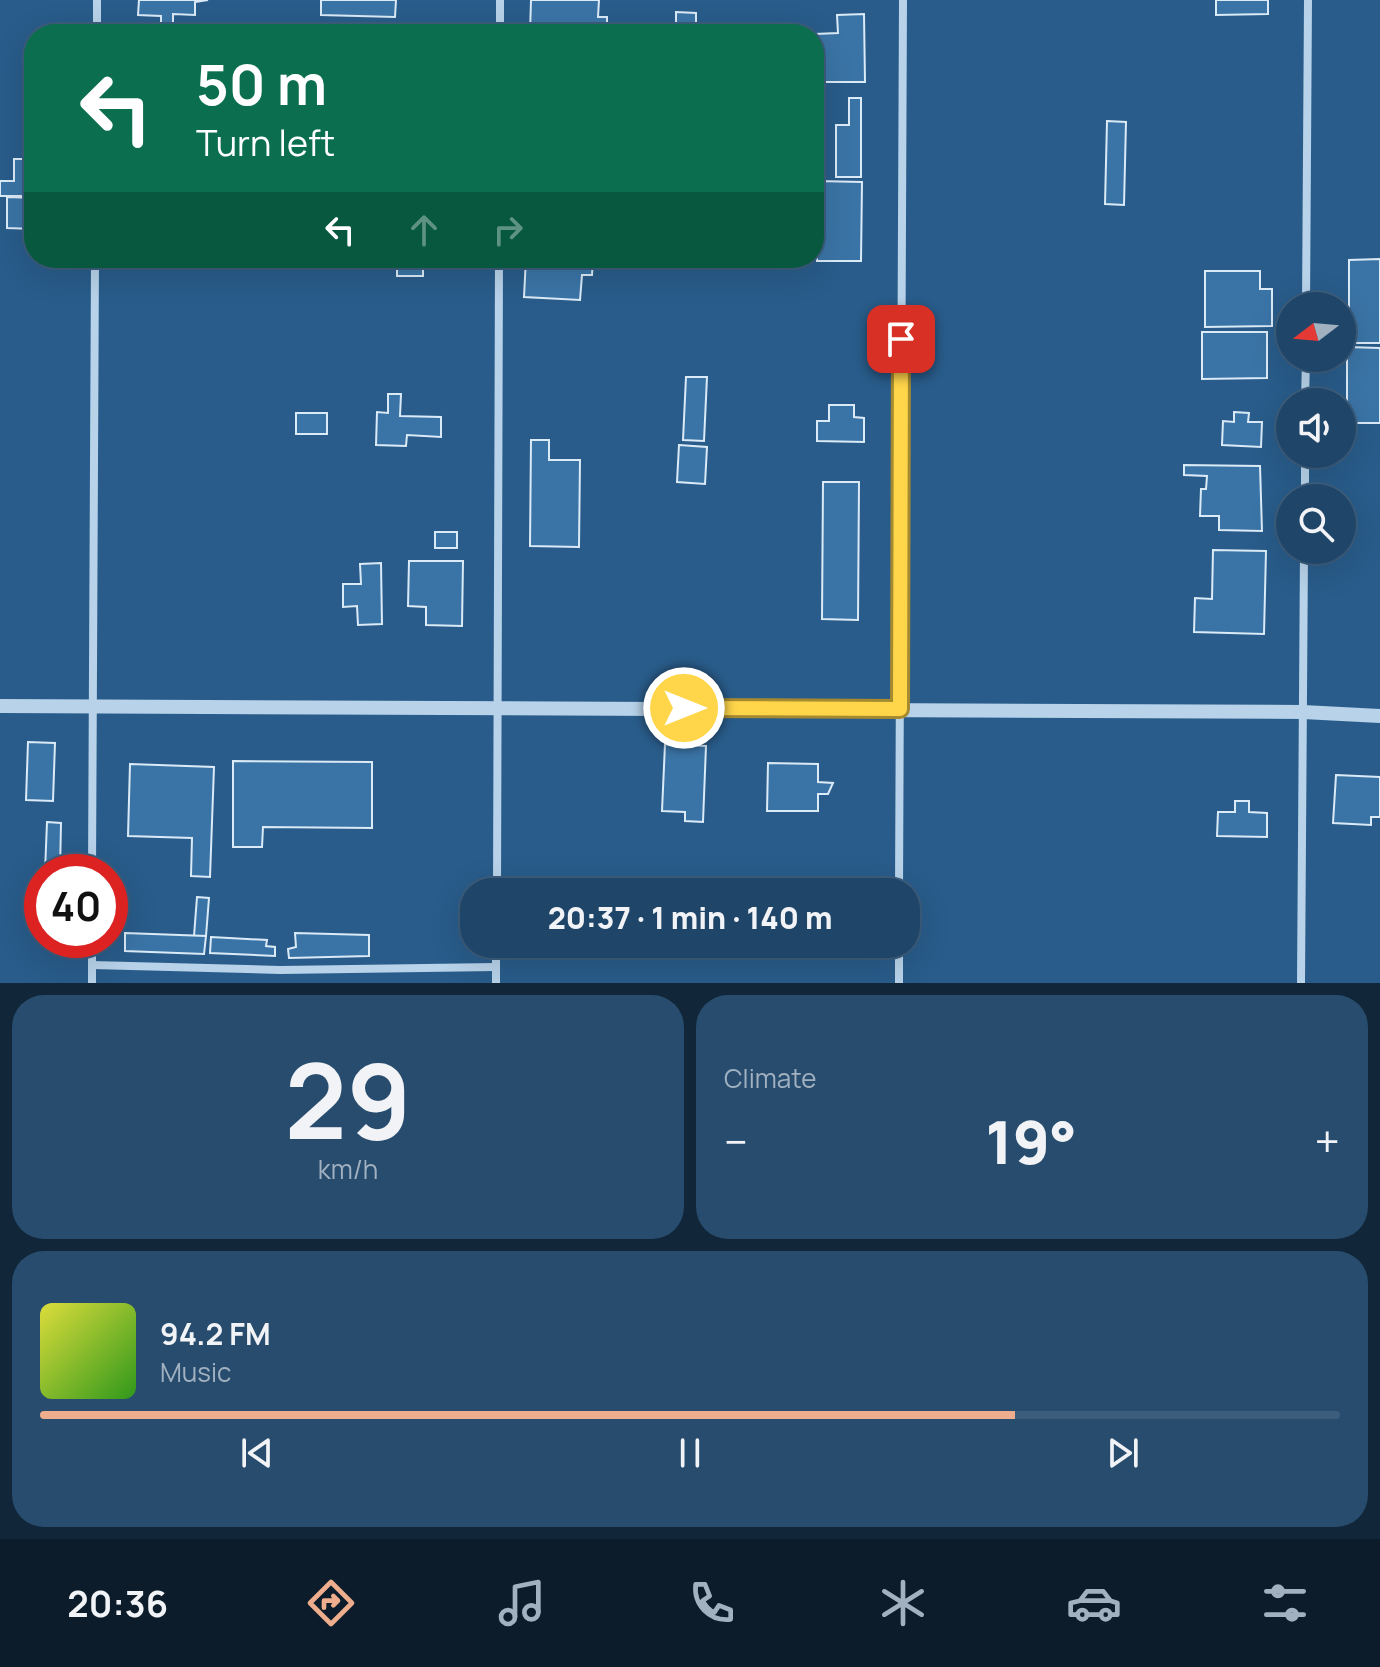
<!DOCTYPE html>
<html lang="en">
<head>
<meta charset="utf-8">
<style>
  body { margin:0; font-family:Manrope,sans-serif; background:#274c6e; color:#f1f3f6; height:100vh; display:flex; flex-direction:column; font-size:30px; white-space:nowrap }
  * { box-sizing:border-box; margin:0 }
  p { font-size:26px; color:#a1b1c0 }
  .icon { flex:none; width:44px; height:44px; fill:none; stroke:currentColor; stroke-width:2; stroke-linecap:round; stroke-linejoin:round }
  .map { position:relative; height:983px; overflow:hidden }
  .details { display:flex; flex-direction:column; gap:12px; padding:12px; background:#112639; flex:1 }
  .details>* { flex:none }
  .hud { position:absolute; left:24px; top:24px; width:800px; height:244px; border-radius:32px; box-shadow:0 8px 32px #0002,0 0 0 2px #3c5d7c; background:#0b6e4f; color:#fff; overflow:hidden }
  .needle { width:52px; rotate:254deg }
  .controls { position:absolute; left:1276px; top:292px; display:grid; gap:16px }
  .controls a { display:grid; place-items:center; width:80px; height:80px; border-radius:50%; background:#1f4568; box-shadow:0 8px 32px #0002,0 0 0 2px #3c5d7c; font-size:40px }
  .speed { position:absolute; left:24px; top:854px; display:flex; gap:16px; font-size:40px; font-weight:700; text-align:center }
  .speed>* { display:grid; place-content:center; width:104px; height:104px; border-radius:50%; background:#1f4568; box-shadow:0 8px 32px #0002,0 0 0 2px #3c5d7c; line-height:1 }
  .speed .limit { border:12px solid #d22; background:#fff; color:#111 }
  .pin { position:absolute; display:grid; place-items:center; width:68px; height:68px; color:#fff; margin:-34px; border-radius:16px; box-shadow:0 4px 12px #0006 }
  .me { position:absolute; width:88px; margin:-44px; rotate:90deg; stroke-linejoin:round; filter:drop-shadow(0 0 6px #0008) }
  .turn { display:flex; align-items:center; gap:28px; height:168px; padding:0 40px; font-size:36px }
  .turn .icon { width:104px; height:104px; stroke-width:2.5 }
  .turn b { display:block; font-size:56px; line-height:68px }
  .lanes { display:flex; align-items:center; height:76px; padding:0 40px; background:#0003; justify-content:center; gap:40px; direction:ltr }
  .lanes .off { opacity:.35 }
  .big { font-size:60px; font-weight:800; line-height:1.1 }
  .details .card { flex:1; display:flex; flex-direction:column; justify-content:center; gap:12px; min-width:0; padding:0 28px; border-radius:32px; background:#274c6e }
  .details .dial { align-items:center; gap:0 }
  .dial b { font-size:104px; line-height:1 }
  .song { display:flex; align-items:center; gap:24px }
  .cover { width:96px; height:96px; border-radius:12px; background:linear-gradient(135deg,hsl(60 70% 55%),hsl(110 70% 35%)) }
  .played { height:8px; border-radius:4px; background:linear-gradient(90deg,#eead8d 75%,#3c5d7c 75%) }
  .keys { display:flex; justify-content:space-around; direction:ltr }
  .heat { display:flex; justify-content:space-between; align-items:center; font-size:44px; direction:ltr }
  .details .tiles { flex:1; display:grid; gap:12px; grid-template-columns:1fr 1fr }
  .card:last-child { grid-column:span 2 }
  .trip { position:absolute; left:460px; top:878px; width:460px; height:80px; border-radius:32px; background:#1f4568; box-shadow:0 8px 32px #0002,0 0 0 2px #3c5d7c; font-weight:800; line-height:80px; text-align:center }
  .dock { display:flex; height:128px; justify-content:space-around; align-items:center; background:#0c1c2a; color:#a1b1c0 }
  .dock .icon { width:56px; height:56px }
  .dock .active { color:#eead8d }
  .dock b { font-size:36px; color:#f1f3f6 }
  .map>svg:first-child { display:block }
  .building { fill:#3a74a6; stroke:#dbeaf7; stroke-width:2 }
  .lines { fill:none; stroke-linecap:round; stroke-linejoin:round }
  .minor { stroke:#b7d2e9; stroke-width:8 }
  .tertiary { stroke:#b7d2e9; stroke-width:14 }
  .route-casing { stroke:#a68a30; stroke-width:20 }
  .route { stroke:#ffd54a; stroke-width:14 }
</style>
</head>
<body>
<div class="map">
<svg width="1380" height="983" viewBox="0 0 1380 983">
  <rect width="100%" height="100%" fill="#295c8a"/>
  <g class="building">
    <polygon points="139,0 208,0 195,2 195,15 173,14 173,28 161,28 161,16 138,15"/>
    <polygon points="321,0 396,0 395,17 321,15"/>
    <polygon points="531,0 599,0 598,17 607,17 607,34 530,33"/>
    <polygon points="1216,0 1268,0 1268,14 1216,15"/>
    <polygon points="676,12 696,13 696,34 676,33"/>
    <polygon points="864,14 865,82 816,82 815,34 838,33 837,15"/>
    <polygon points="849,98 861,98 861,177 836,177 836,125 849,125"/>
    <polygon points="1107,121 1126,122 1124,205 1105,204"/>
    <polygon points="14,159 34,159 34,196 0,196 0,181 14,181"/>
    <polygon points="817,181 862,182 861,261 817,261"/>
    <polygon points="7,197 34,198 34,229 7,228"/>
    <rect x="397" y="258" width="26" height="18"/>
    <polygon points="526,258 593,258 592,275 582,275 580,300 524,297"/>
    <polygon points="1380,259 1380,343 1349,343 1349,260"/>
    <polygon points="1205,271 1260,271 1260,289 1272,289 1272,326 1205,327"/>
    <polygon points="1202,332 1267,332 1267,378 1202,379"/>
    <polygon points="1347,347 1380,348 1380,423 1347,423"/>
    <polygon points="686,377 707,377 704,441 683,440"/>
    <polygon points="388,394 401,394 400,416 441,417 441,437 407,435 406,446 376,445 377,412 388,413"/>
    <polygon points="829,405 854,405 854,417 864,418 864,442 817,441 817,421 829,421"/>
    <polygon points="1234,412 1249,413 1248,422 1262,422 1261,447 1222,445 1223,421 1234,422"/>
    <rect x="296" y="413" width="31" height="21"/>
    <polygon points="531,440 549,440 549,460 580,460 579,547 530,546"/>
    <polygon points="679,445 707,447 705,484 677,482"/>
    <polygon points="1184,465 1260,466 1262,531 1219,530 1219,516 1200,516 1201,489 1206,489 1207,476 1184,475"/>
    <polygon points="823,482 859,482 858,620 822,619"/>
    <rect x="435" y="532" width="22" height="16"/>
    <polygon points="1213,550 1266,551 1264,634 1194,632 1195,598 1212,599"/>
    <polygon points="409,561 463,561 462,626 426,625 426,607 408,606"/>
    <polygon points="381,563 382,624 358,625 357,606 343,607 343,584 361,584 360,564"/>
    <polygon points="28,742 55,743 53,801 26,800"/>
    <polygon points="665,744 706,746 703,822 685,821 685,812 662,811"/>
    <polygon points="233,761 372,762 372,828 263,827 262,847 233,847"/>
    <polygon points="768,763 818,764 818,782 833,783 828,794 818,794 818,811 767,811"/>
    <polygon points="130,764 214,767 210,877 191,876 192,838 128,836"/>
    <polygon points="1336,775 1380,777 1380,817 1371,817 1371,825 1333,823"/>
    <polygon points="1235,801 1249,801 1249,812 1267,813 1267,837 1217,836 1218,812 1235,812"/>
    <polygon points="47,822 61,823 60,872 45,872"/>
    <polygon points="197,897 209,898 206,936 194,936"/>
    <polygon points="125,933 206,936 204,954 125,951"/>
    <polygon points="295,933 369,935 369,956 289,958 288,949 296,947"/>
    <polygon points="211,937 267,940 266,946 275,947 275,956 210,953"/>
  </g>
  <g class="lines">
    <g class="minor">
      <polyline points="97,34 97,0"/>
      <polyline points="500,34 500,0"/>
      <polyline points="1306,306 1308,0"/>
      <polyline points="1305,402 1306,358"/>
      <polyline points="1305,498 1305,454"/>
      <polyline points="92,872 95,258"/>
      <polyline points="497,892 499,258"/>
      <polyline points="899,892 903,0"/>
      <polyline points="92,965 280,970 496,967"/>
      <polyline points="92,983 92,940"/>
      <polyline points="496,983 496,944"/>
      <polyline points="899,983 899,944"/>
      <polyline points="1301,983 1304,550"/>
    </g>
    <polyline class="tertiary" points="0,706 1303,712 1380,716"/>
  </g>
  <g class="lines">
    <defs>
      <polyline id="route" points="684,708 900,709 901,339"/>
    </defs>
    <use href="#route" class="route-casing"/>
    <use href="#route" class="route"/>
  </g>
</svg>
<div class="controls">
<a><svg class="needle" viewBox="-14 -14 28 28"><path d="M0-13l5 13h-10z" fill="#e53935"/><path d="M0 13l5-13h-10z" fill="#a1b1c0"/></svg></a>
<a><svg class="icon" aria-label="sound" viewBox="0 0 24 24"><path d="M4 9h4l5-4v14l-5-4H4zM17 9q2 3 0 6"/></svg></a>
<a><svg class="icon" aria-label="search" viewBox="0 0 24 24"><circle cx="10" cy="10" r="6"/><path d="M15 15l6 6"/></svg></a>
</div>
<div class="speed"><div class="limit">40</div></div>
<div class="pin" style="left:901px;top:339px;background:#d93025"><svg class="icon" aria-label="arrive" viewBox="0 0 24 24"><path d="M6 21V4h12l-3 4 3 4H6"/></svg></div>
<svg class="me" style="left:684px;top:708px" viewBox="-20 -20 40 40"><circle r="17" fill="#ffd54a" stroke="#fff" stroke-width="3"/><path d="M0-11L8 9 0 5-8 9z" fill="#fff"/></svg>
<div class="trip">20:37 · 1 min · 140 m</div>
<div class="hud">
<div class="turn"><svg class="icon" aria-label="left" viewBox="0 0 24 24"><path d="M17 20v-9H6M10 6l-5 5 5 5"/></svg><div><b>50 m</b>Turn left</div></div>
<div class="lanes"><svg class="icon" aria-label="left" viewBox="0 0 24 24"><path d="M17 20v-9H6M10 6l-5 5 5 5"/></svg><svg class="icon off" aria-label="ahead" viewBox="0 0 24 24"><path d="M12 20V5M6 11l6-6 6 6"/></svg><svg class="icon off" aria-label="right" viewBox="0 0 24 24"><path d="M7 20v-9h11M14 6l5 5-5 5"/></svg></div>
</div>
</div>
<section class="details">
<div class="tiles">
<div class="card dial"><b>29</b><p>km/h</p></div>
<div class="card"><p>Climate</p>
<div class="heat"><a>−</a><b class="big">19°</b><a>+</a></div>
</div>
<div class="card">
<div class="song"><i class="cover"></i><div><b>94.2 FM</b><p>Music</p></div></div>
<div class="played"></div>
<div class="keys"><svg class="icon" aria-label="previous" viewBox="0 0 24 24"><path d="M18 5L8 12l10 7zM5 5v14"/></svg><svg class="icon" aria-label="pause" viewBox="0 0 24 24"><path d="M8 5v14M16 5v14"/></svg><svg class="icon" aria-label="next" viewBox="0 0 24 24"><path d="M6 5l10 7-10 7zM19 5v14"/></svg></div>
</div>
</div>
</section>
<nav class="dock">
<b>20:36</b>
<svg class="icon active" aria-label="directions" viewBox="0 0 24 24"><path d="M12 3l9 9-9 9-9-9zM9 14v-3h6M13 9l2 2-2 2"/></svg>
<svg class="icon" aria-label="music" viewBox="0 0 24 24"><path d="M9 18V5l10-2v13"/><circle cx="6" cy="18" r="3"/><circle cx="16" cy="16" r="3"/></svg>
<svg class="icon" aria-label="phone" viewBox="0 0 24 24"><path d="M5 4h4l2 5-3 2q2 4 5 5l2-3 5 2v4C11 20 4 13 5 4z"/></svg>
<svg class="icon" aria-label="climate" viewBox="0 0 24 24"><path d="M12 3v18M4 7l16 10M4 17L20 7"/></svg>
<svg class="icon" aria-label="car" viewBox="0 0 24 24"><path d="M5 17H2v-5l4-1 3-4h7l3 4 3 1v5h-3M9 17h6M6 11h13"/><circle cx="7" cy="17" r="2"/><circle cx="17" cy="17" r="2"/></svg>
<svg class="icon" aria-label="filters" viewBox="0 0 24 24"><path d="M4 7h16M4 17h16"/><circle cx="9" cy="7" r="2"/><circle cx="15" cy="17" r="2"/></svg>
</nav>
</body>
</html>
